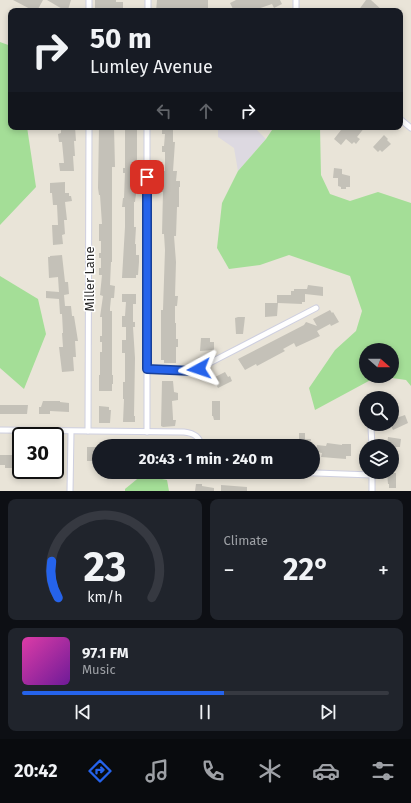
<!DOCTYPE html>
<html lang="en">
<head>
<meta charset="utf-8">
<style>
  body { margin:0; font-family:"Fira Sans",sans-serif; background:#20242c; color:#f1f3f6; height:100vh; display:flex; flex-direction:column; font-size:15px; white-space:nowrap }
  * { box-sizing:border-box; margin:0 }
  p { font-size:13px; color:#9ea1a6 }
  .icon { flex:none; width:22px; height:22px; fill:none; stroke:currentColor; stroke-width:2; stroke-linecap:round; stroke-linejoin:round }
  .map { position:relative; height:491px; overflow:hidden }
  .details { display:flex; flex-direction:column; gap:8px; padding:8px; background:#0d0f14; flex:1 }
  .details>* { flex:none }
  .hud { position:absolute; left:8px; top:8px; width:395px; height:122px; border-radius:8px; box-shadow:0 2px 6px #0003; background:#171b24; color:#f1f3f6; overflow:hidden }
  .needle { width:26px; rotate:111deg }
  .fabs { position:absolute; left:359px; top:343px; display:grid; gap:8px }
  .fabs a { display:grid; place-items:center; width:40px; height:40px; border-radius:50%; background:#171b24; box-shadow:0 2px 6px #0003; font-size:20px }
  .speed { position:absolute; left:12px; top:427px; display:flex; gap:8px; font-size:20px; font-weight:700; text-align:center }
  .speed>* { display:grid; place-content:center; width:52px; height:52px; border-radius:50%; background:#171b24; box-shadow:0 2px 6px #0003; line-height:1 }
  .speed .limit { border:2px solid #111; border-radius:6px; background:#fff; color:#111 }
  .pin { position:absolute; display:grid; place-items:center; width:34px; height:34px; color:#fff; margin:-17px; border-radius:8px; box-shadow:0 2px 6px #0006 }
  .me { position:absolute; width:44px; margin:-22px; rotate:265deg; stroke-linejoin:round; filter:drop-shadow(0 0 3px #0008) }
  .turn { display:flex; align-items:center; gap:14px; height:84px; padding:0 16px; font-size:18px }
  .turn .icon { width:52px; height:52px; stroke-width:2.5 }
  .turn b { display:block; font-size:28px; line-height:34px }
  .lanes { display:flex; align-items:center; height:38px; padding:0 16px; background:#0003; justify-content:center; gap:20px; direction:ltr }
  .lanes .off { opacity:.35 }
  .big { font-size:30px; font-weight:700; line-height:1.1 }
  .details .tile { flex:1; display:flex; flex-direction:column; justify-content:center; gap:6px; min-width:0; padding:0 14px; border-radius:8px; background:#20242c }
  .details .dial { align-items:center; gap:0 }
  .dial svg { height:104px; overflow:visible; fill:none; stroke:#363941; stroke-width:7; stroke-linecap:round; text-anchor:middle }
  .dial text { fill:#f1f3f6; stroke:none }
  .song { display:flex; align-items:center; gap:12px }
  .cover { width:48px; height:48px; border-radius:6px; background:linear-gradient(135deg,hsl(320 70% 55%),hsl(280 70% 35%)) }
  .played { height:4px; border-radius:2px; background:linear-gradient(90deg,#2563eb 55%,#363941 55%) }
  .keys { display:flex; justify-content:space-around; direction:ltr }
  .heat { display:flex; justify-content:space-between; align-items:center; font-size:22px; direction:ltr }
  .details .tiles { flex:1; display:grid; gap:8px; grid-template-columns:1fr 1fr }
  .tile:last-child { grid-column:span 2 }
  .trip { position:absolute; left:92px; top:439px; width:228px; height:40px; border-radius:20px; background:#171b24; box-shadow:0 2px 6px #0003; font-weight:700; line-height:40px; text-align:center }
  .tabs { display:flex; height:64px; justify-content:space-around; align-items:center; background:#090b0e; color:#9ea1a6 }
  .tabs .icon { width:28px; height:28px }
  .tabs .active { color:#2563eb }
  .tabs b { font-size:18px; color:#f1f3f6 }
  .map>svg:first-child { display:block }
  .industrial { fill:#ddd9e1 }
  .green { fill:#a4de97; fill-rule:evenodd }
  .building { fill:#c4c1b8 }
  .lines { fill:none; stroke-linecap:round; stroke-linejoin:round }
  .street-casing { stroke:#cecfe0; stroke-width:7 }
  .street { stroke:#fff; stroke-width:5 }
  .route-casing { stroke:#184099; stroke-width:10 }
  .route { stroke:#2563eb; stroke-width:7 }
  .labels { text-anchor:middle; dominant-baseline:central; stroke-width:3; stroke-linejoin:round; paint-order:stroke }
  .street-label { font-size:13px; fill:#272727; stroke:#fff }
</style>
</head>
<body>
<div class="map">
<svg width="411" height="491" viewBox="0 0 411 491">
  <rect width="100%" height="100%" fill="#e9e4d8"/>
  <polygon class="industrial" points="218,127 254,127 266,139 238,171 234,148 218,137"/>
  <g class="green">
    <polygon points="0,42 11,46 11,127 27,127 36,187 0,225"/>
    <path d="M274,127H320L321,175L330,194L350,201L378,192L411,203V386L406,380L378,376L315,410L309,388L335,350L356,331L362,311L350,276L289,255L260,265L229,269L217,248L222,203L238,171L266,139ZM366,350H392V376H366Z"/>
    <polygon points="0,276 38,299 46,334 24,389 0,368"/>
    <polygon points="142,475 167,480 169,491 125,491 125,489"/>
  </g>
  <g class="building">
    <polygon points="13,0 43,0 37,11 34,11"/>
    <polygon points="47,0 71,0 68,10 64,10"/>
    <polygon points="95,0 116,0 116,2 123,2 123,11 95,11"/>
    <polygon points="157,0 208,0 208,11 156,11"/>
    <polygon points="236,0 280,0 282,4 274,8 272,4 252,11 234,11 230,3"/>
    <polygon points="366,0 371,0 383,11 358,11"/>
    <polygon points="61,127 75,127 76,141 74,141 75,156 73,156 74,171 60,171 59,163 64,163 62,142 59,142 58,134 61,133"/>
    <polygon points="99,127 114,127 115,167 112,167 112,262 111,262 110,285 115,286 114,298 111,298 110,308 110,311 112,311 112,375 113,375 113,384 112,384 112,391 99,391 99,375 100,375 100,352 102,352 102,342 100,342 100,336 102,336 102,317 100,317 103,296 100,295 102,275 99,275 99,268 101,268 101,258 99,258 99,253 101,253 101,241 99,241 99,224 102,224 100,195 99,195 98,188"/>
    <polygon points="162,127 173,127 173,142 175,142 173,171 177,171 176,181 180,181 180,187 179,187 179,207 177,207 176,236 174,236 176,262 175,296 178,296 177,306 175,306 175,323 176,323 176,339 178,339 178,347 176,347 176,363 164,363 164,360 161,360 161,310 163,310 165,250 164,234 162,234 163,192 162,192 163,171 165,171 165,152 162,152 162,146 164,146 165,134 162,134"/>
    <polygon points="338,127 365,127 357,137 360,139 356,144 354,142 352,144 346,139 341,145 334,139 341,130"/>
    <polygon points="125,129 135,129 135,130 137,130 137,186 135,202 134,202 134,227 136,227 135,244 136,244 136,255 139,255 139,262 138,275 136,275 136,278 122,278 125,227 125,207 122,207 123,198 124,198 125,173 123,173 123,168 125,168"/>
    <polygon points="384,135 388,139 387,140 391,144 382,152 380,150 378,152 373,147"/>
    <polygon points="334,168 342,169 342,174 350,176 350,187 346,187 346,189 341,189 341,187 338,186 338,178 333,178"/>
    <polygon points="65,182 65,193 69,193 69,196 71,196 72,201 65,202 67,220 64,220 65,234 62,235 63,244 53,245 52,225 58,225 57,205 53,205 52,193 50,193 50,183"/>
    <polygon points="62,255 65,282 68,282 69,294 64,295 65,306 71,306 72,316 74,316 78,341 75,341 76,357 73,357 74,371 62,372 59,347 63,347 62,333 63,333 62,314 60,314 59,299 46,298 46,291 59,292 58,277 49,278 48,257 50,257 50,256"/>
    <polygon points="308,285 323,287 323,296 305,294 305,302 302,302 302,304 278,303 277,316 265,317 265,303 277,303 277,295 291,295 291,291 294,291 294,289 307,289"/>
    <polygon points="122,294 136,294 136,304 133,304 133,322 135,322 135,327 133,327 135,358 134,416 135,416 135,422 123,422 124,399 123,399 123,382 125,382 125,353 122,353 122,340 126,340 126,327 122,327 122,316 125,316 126,302 122,302"/>
    <polygon points="330,310 332,313 333,312 339,322 331,326 330,324 317,331 320,336 296,347 294,343 283,349 285,351 257,366 256,364 245,370 238,359 304,325 306,322 317,326 313,319"/>
    <polygon points="238,317 245,317 243,334 236,334 235,318"/>
    <polygon points="201,338 210,338 210,342 214,342 214,350 200,351"/>
    <polygon points="225,372 228,377 230,376 232,381 218,388 213,378"/>
    <polygon points="162,381 173,381 174,392 178,393 178,400 172,401 173,418 173,420 176,420 175,426 163,427 161,426"/>
    <polygon points="43,401 60,401 60,402 69,403 69,412 50,411 50,414 39,414 39,407 41,407"/>
    <polygon points="212,401 220,401 220,420 214,420 213,416 212,416"/>
    <polygon points="0,405 28,405 27,414 0,414"/>
    <polygon points="99,406 109,407 109,410 111,410 110,423 99,423"/>
    <polygon points="392,407 396,418 405,415 408,423 393,430 390,424 392,424"/>
    <polygon points="299,433 305,433 305,439 311,439 310,446 299,446"/>
    <polygon points="388,437 401,439 400,447 392,447 387,445"/>
    <rect x="256" y="439" width="12" height="7"/>
    <polygon points="327,443 342,445 342,444 351,444 351,456 346,456 346,459 321,457 322,453 316,452 317,445 326,446"/>
    <polygon points="87,447 97,447 96,461 87,461"/>
    <polygon points="0,455 14,455 14,468 5,468 5,465 0,465"/>
    <polygon points="387,473 396,473 396,488 389,488 389,484 388,484"/>
    <polygon points="196,484 202,484 202,486 214,488 214,491 195,491"/>
    <polygon points="221,485 247,487 247,491 221,491"/>
  </g>
  <g class="lines">
    <defs>
      <g id="street">
        <polyline points="296,0 296,11"/>
        <polyline points="89,11 89,0"/>
        <polyline points="148,11 148,0"/>
        <polyline points="400,119 411,128"/>
        <polyline points="147,369 196,370 316,308"/>
        <polyline points="371,428 372,446"/>
        <path d="M0,430L184,432C193,433 200,436 201,446"/>
        <polyline points="88,431 89,127"/>
        <polyline points="147,432 147,127"/>
        <polyline points="288,472 372,475"/>
        <polyline points="70,491 71,432"/>
        <polyline points="372,491 372,473"/>
      </g>
    </defs>
    <use href="#street" class="street-casing"/>
    <use href="#street" class="street"/>
  </g>
  <g class="lines">
    <defs>
      <polyline id="route" points="147,177 147,369 193,371 199,369"/>
    </defs>
    <use href="#route" class="route-casing"/>
    <use href="#route" class="route"/>
  </g>
  <g class="labels">
    <g class="street-label">
      <text transform="translate(89 279) rotate(-90)">Miller Lane</text>
    </g>
  </g>
</svg>
<div class="fabs">
<a><svg class="needle" viewBox="-14 -14 28 28"><path d="M0-13l5 13h-10z" fill="#e53935"/><path d="M0 13l5-13h-10z" fill="#9ea1a6"/></svg></a>
<a><svg class="icon" aria-label="search" viewBox="0 0 24 24"><circle cx="10" cy="10" r="6"/><path d="M15 15l6 6"/></svg></a>
<a><svg class="icon" aria-label="layers" viewBox="0 0 24 24"><path d="M12 4l9 5-9 5-9-5zM3 14l9 5 9-5"/></svg></a>
</div>
<div class="speed"><div class="limit">30</div></div>
<div class="pin" style="left:147px;top:177px;background:#d93025"><svg class="icon" aria-label="arrive" viewBox="0 0 24 24"><path d="M6 21V4h12l-3 4 3 4H6"/></svg></div>
<svg class="me" style="left:199px;top:369px" viewBox="-20 -20 40 40"><path d="M0-17L14 15 0 8-14 15z" fill="#2563eb" stroke="#fff" stroke-width="4"/></svg>
<div class="trip">20:43 · 1 min · 240 m</div>
<div class="hud">
<div class="turn"><svg class="icon" aria-label="right" viewBox="0 0 24 24"><path d="M7 20v-9h11M14 6l5 5-5 5"/></svg><div><b>50 m</b>Lumley Avenue</div></div>
<div class="lanes"><svg class="icon off" aria-label="left" viewBox="0 0 24 24"><path d="M17 20v-9H6M10 6l-5 5 5 5"/></svg><svg class="icon off" aria-label="ahead" viewBox="0 0 24 24"><path d="M12 20V5M6 11l6-6 6 6"/></svg><svg class="icon" aria-label="right" viewBox="0 0 24 24"><path d="M7 20v-9h11M14 6l5 5-5 5"/></svg></div>
</div>
</div>
<section class="details">
<div class="tiles">
<div class="tile dial"><svg viewBox="0 0 100 80">
<path d="M14 69A42 42 0 1 1 86 69"/>
<path d="M14 69A42 42 0 0 1 9 41" stroke="#2563eb"/>
<text x="50" y="56" font-size="32" font-weight="700">23</text>
<text x="50" y="72" font-size="11">km/h</text>
</svg></div>
<div class="tile"><p>Climate</p>
<div class="heat"><a>−</a><b class="big">22°</b><a>+</a></div>
</div>
<div class="tile">
<div class="song"><i class="cover"></i><div><b>97.1 FM</b><p>Music</p></div></div>
<div class="played"></div>
<div class="keys"><svg class="icon" aria-label="previous" viewBox="0 0 24 24"><path d="M18 5L8 12l10 7zM5 5v14"/></svg><svg class="icon" aria-label="pause" viewBox="0 0 24 24"><path d="M8 5v14M16 5v14"/></svg><svg class="icon" aria-label="next" viewBox="0 0 24 24"><path d="M6 5l10 7-10 7zM19 5v14"/></svg></div>
</div>
</div>
</section>
<nav class="tabs">
<b>20:42</b>
<svg class="icon active" aria-label="directions" viewBox="0 0 24 24"><path d="M12 3l9 9-9 9-9-9zM9 14v-3h6M13 9l2 2-2 2"/></svg>
<svg class="icon" aria-label="music" viewBox="0 0 24 24"><path d="M9 18V5l10-2v13"/><circle cx="6" cy="18" r="3"/><circle cx="16" cy="16" r="3"/></svg>
<svg class="icon" aria-label="phone" viewBox="0 0 24 24"><path d="M5 4h4l2 5-3 2q2 4 5 5l2-3 5 2v4C11 20 4 13 5 4z"/></svg>
<svg class="icon" aria-label="climate" viewBox="0 0 24 24"><path d="M12 3v18M4 7l16 10M4 17L20 7"/></svg>
<svg class="icon" aria-label="car" viewBox="0 0 24 24"><path d="M5 17H2v-5l4-1 3-4h7l3 4 3 1v5h-3M9 17h6M6 11h13"/><circle cx="7" cy="17" r="2"/><circle cx="17" cy="17" r="2"/></svg>
<svg class="icon" aria-label="filters" viewBox="0 0 24 24"><path d="M4 7h16M4 17h16"/><circle cx="9" cy="7" r="2"/><circle cx="15" cy="17" r="2"/></svg>
</nav>
</body>
</html>
